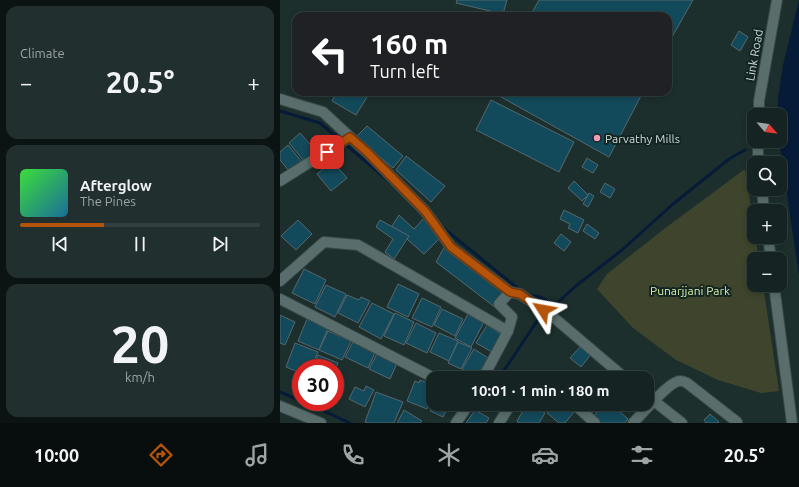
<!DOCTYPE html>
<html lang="en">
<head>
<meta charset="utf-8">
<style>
  body { margin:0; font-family:Ubuntu,sans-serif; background:#222f2f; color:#f1f3f6; height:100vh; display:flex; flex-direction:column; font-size:15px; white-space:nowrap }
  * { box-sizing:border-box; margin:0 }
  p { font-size:13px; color:#9da4a5 }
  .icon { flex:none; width:22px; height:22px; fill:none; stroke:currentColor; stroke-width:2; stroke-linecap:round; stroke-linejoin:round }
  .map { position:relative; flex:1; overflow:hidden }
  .sheet { display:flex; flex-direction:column; gap:6px; padding:6px; background:#0c1313; width:280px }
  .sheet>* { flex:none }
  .top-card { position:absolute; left:12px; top:12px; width:380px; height:84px; border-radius:12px; box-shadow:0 2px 6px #0003,0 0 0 1px #344040; background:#202124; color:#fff; overflow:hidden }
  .needle { width:26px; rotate:118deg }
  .controls { position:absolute; left:467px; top:108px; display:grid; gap:8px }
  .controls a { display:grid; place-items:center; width:40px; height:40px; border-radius:8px; background:#152322; box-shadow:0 2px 6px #0003,0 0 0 1px #344040; font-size:20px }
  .speed { position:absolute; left:12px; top:359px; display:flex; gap:8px; font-size:20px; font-weight:700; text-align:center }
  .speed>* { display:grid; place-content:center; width:52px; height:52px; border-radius:50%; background:#152322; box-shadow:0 2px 6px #0003,0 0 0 1px #344040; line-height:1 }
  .speed .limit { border:6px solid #d22; background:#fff; color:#111 }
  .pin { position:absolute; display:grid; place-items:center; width:34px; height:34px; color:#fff; margin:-17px; border-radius:8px; box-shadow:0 2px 6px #0006 }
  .me { position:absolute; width:44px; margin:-22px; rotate:304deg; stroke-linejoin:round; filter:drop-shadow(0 0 3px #0008) }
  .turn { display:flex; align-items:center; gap:14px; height:84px; padding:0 12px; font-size:18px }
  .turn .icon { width:52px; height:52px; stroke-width:2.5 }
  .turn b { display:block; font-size:28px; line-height:34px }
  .big { font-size:30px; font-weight:700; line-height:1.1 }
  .sheet .tile { flex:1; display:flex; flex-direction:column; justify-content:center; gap:6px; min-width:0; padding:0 14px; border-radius:12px; background:#222f2f }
  .sheet .dial { align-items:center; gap:0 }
  .dial b { font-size:52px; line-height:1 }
  .song { display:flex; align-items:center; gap:12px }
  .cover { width:48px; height:48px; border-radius:6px; background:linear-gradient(135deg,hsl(120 70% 55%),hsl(200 70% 35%)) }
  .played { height:4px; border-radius:2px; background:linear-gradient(90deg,#b45309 35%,#344040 35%) }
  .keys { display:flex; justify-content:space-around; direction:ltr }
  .heat { display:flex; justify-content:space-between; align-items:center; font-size:22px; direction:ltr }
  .trip { position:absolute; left:146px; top:371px; width:228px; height:40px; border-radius:12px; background:#152322; box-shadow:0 2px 6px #0003,0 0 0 1px #344040; font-weight:700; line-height:40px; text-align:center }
  .tab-bar { display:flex; height:64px; justify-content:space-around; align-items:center; background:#080e0e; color:#9da4a5 }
  .tab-bar .icon { width:28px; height:28px }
  .tab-bar .active { color:#b45309 }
  .tab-bar b { font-size:18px; color:#f1f3f6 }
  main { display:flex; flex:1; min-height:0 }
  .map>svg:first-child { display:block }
  .green { fill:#3e452c }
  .water { fill:#061b38 }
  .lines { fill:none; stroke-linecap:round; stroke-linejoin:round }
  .stream { stroke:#061b38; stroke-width:3 }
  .building { fill:#134a5b; stroke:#55676e }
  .minor-casing { stroke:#394948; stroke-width:12 }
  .secondary-casing { stroke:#394948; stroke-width:12 }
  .minor { stroke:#596e6c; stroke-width:10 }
  .secondary { stroke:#596e6c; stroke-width:10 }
  .route-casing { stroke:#753606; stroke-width:10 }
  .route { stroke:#b45309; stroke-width:7 }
  .poi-dot { fill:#f09ab7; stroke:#132523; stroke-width:1.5 }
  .labels { text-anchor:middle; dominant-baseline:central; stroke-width:4; stroke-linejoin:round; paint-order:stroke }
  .street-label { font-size:12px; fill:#ced9d8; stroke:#132523 }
  .poi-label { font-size:12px; fill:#ced9d8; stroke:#132523; text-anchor:start }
  .park-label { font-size:12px; fill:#d8eca7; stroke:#132523 }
</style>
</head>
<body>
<main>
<section class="sheet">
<div class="tile"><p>Climate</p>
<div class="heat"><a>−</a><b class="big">20.5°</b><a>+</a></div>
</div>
<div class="tile">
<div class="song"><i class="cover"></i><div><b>Afterglow</b><p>The Pines</p></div></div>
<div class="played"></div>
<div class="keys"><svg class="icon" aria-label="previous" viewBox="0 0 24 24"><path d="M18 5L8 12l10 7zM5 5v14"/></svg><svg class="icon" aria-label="pause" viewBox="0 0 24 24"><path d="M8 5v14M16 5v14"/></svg><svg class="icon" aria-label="next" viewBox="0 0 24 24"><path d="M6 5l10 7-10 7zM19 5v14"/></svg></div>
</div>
<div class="tile dial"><b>20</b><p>km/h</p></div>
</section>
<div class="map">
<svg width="519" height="423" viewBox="0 0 519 423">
  <rect width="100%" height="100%" fill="#1c2f2d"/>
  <polygon class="green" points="465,169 474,227 474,237 475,237 479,259 474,259 474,285 483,285 499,391 481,393 438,380 396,360 353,328 317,289 327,274 384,229"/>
  <polygon class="water" points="519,0 519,275 499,141 500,141 500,115 498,115 498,98 503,65"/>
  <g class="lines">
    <g class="stream">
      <polyline points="0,111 40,123 60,140"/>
      <polyline points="65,144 111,183"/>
      <polyline points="162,227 240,290"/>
      <polyline points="246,294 260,297 275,305"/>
      <polyline points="219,378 257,321 297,285 342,250 393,204 449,159 465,150"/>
      <polyline points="0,392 21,401"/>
      <polyline points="24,402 70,423"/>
      <polyline points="194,413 201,404"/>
    </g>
  </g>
  <g class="building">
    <polygon points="177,0 227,0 223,14 176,3"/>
    <polygon points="259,0 413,0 388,44 388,16 250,16"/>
    <polygon points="459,31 468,37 460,51 451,45"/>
    <polygon points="57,92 79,92 87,97 76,115 52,101"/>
    <polygon points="212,92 363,92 329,157"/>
    <polygon points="211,100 294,142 279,172 196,130"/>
    <polygon points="87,126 123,156 113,168 76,137"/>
    <polygon points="20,133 36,151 24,161 9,143"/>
    <polygon points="8,145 22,162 10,172 0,160 0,152"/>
    <polygon points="126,156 165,186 151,202 116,170"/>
    <polygon points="307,158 318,165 313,173 302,167"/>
    <polygon points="52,161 67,178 51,191 37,174"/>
    <polygon points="294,181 308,195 302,201 288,188"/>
    <polygon points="325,183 335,189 330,198 320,192"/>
    <polygon points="309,193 314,196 308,207 303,204"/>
    <polygon points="284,210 304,220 298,233 288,228 290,224 280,219"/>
    <polygon points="119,215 134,229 145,217 164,234 144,254 112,226"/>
    <polygon points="18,220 32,234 16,250 1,236"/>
    <polygon points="100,220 129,236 114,259 105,252 113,239 96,227"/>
    <polygon points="307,224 319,233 315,239 303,231"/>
    <polygon points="281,234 291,242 284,251 274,243"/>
    <polygon points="165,246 223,292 216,308 156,262"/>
    <polygon points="24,269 46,280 35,304 12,293"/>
    <polygon points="118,284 139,294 128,317 107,307"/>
    <polygon points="46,285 66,294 55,317 35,307"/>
    <polygon points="67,295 79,300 81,297 90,301 78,323 58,313"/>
    <polygon points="142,298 161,307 152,327 132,318"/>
    <polygon points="92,303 114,314 101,339 79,327"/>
    <polygon points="162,309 183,319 175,336 154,325"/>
    <polygon points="189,312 205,320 191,347 175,338"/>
    <polygon points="115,313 134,322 124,345 104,336"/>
    <polygon points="0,315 15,322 5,345 0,343"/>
    <polygon points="27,319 48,328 39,350 18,341"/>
    <polygon points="136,323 156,333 147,353 126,343"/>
    <polygon points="207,325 222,335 212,352 196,343"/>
    <polygon points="48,331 71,341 62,360 39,350"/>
    <polygon points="159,333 178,341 169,361 150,352"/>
    <polygon points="73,342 95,353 88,368 65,357"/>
    <polygon points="178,342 192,348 181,369 168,363"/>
    <polygon points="15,343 38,352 31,368 21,368 21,373 6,367"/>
    <polygon points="301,346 312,353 301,367 290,358"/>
    <polygon points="194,349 208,358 196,378 182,369"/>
    <polygon points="98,352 118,361 110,379 89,369"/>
    <polygon points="38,355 58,363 55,370 55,368 32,368"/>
    <polygon points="140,380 153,385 153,394 147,409 127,401 135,381 139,383"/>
    <polygon points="86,386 94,390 85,407 69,399 75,387 84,391"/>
    <polygon points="96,392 123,402 114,423 88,423 85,422"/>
    <polygon points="153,404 157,404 167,409 163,417 150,411"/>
    <polygon points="247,404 250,404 265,413 259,423 239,423 237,421"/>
    <polygon points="255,404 271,404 266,411"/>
    <polygon points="274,404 284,404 294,412 285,423 279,423 267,413"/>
    <polygon points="303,404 320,404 312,413"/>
    <polygon points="324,404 331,404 348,419 345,423 318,423 312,418"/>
    <polygon points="124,410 142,421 140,423 117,423"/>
    <polygon points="195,410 209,418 206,423 186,423"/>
    <polygon points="430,414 439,422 438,423 426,423 424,420"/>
  </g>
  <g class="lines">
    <defs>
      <g id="minor">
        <polyline points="0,99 43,112 70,137"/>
        <polyline points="0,181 70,137 87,152 145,211 171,247 230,292 240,294 272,316 345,378"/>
        <polyline points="0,281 44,242 78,245 228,331"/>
        <polyline points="0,299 154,378"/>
        <polyline points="203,378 228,331 232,317 219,304 230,292"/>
        <polyline points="248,378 249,377 254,378"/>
        <polyline points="374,401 402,423"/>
        <polyline points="294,404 315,423"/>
        <path d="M368,407C374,401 392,380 401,381C403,381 405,382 407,383L457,422"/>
        <polyline points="176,423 189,404"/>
        <polyline points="219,423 231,404"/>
        <polyline points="353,423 368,407 365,404"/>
      </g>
      <g id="secondary">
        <polyline points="479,115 479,101 497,0"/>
        <polyline points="478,163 478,141"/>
        <polyline points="482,189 484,211"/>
        <polyline points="488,237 491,259"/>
        <polyline points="494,285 512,423"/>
        <polyline points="0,406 41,423"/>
      </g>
    </defs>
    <use href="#minor" class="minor-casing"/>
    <use href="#secondary" class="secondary-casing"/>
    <use href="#minor" class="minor"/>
    <use href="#secondary" class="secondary"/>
  </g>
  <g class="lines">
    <defs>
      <polyline id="route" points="47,152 70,137 87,152 145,211 171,247 230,292 240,294 263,310"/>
    </defs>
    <use href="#route" class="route-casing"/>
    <use href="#route" class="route"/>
  </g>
  <circle class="poi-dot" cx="317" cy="138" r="4"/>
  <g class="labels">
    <g class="street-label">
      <text transform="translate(474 55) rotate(-80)">Link Road</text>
    </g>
    <g class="poi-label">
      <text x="325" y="138">Parvathy Mills</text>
    </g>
    <g class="park-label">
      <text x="410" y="290">Punarjjani Park</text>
    </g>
  </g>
</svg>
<div class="controls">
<a><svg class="needle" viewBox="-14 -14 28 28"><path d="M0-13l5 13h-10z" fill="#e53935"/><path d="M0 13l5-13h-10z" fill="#9da4a5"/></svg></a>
<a><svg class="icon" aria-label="search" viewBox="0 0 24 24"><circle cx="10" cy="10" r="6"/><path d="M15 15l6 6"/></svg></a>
<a>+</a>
<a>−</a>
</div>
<div class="speed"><div class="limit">30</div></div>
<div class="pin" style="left:47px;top:152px;background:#d93025"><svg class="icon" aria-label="arrive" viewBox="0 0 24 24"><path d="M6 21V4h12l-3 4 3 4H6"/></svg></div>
<svg class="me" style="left:263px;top:310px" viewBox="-20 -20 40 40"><path d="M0-17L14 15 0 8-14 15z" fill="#b45309" stroke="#fff" stroke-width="4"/></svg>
<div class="trip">10:01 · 1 min · 180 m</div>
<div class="top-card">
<div class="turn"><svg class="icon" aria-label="left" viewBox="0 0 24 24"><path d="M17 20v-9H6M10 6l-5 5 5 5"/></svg><div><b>160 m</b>Turn left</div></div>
</div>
</div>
</main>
<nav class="tab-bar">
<b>10:00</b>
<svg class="icon active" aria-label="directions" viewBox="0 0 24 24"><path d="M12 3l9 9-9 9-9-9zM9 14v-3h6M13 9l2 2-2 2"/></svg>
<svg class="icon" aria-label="music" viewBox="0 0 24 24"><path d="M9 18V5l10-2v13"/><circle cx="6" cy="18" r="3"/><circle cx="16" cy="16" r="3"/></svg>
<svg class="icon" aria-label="phone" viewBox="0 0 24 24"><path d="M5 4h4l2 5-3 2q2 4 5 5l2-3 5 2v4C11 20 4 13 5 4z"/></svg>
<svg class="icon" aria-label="climate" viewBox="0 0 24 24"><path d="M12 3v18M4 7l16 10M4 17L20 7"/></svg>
<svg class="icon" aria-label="car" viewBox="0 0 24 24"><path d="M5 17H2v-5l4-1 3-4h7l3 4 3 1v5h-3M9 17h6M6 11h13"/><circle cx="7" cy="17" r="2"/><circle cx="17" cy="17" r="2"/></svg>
<svg class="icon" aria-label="filters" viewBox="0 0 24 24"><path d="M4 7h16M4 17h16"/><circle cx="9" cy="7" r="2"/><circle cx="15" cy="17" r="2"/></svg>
<b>20.5°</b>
</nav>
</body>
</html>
